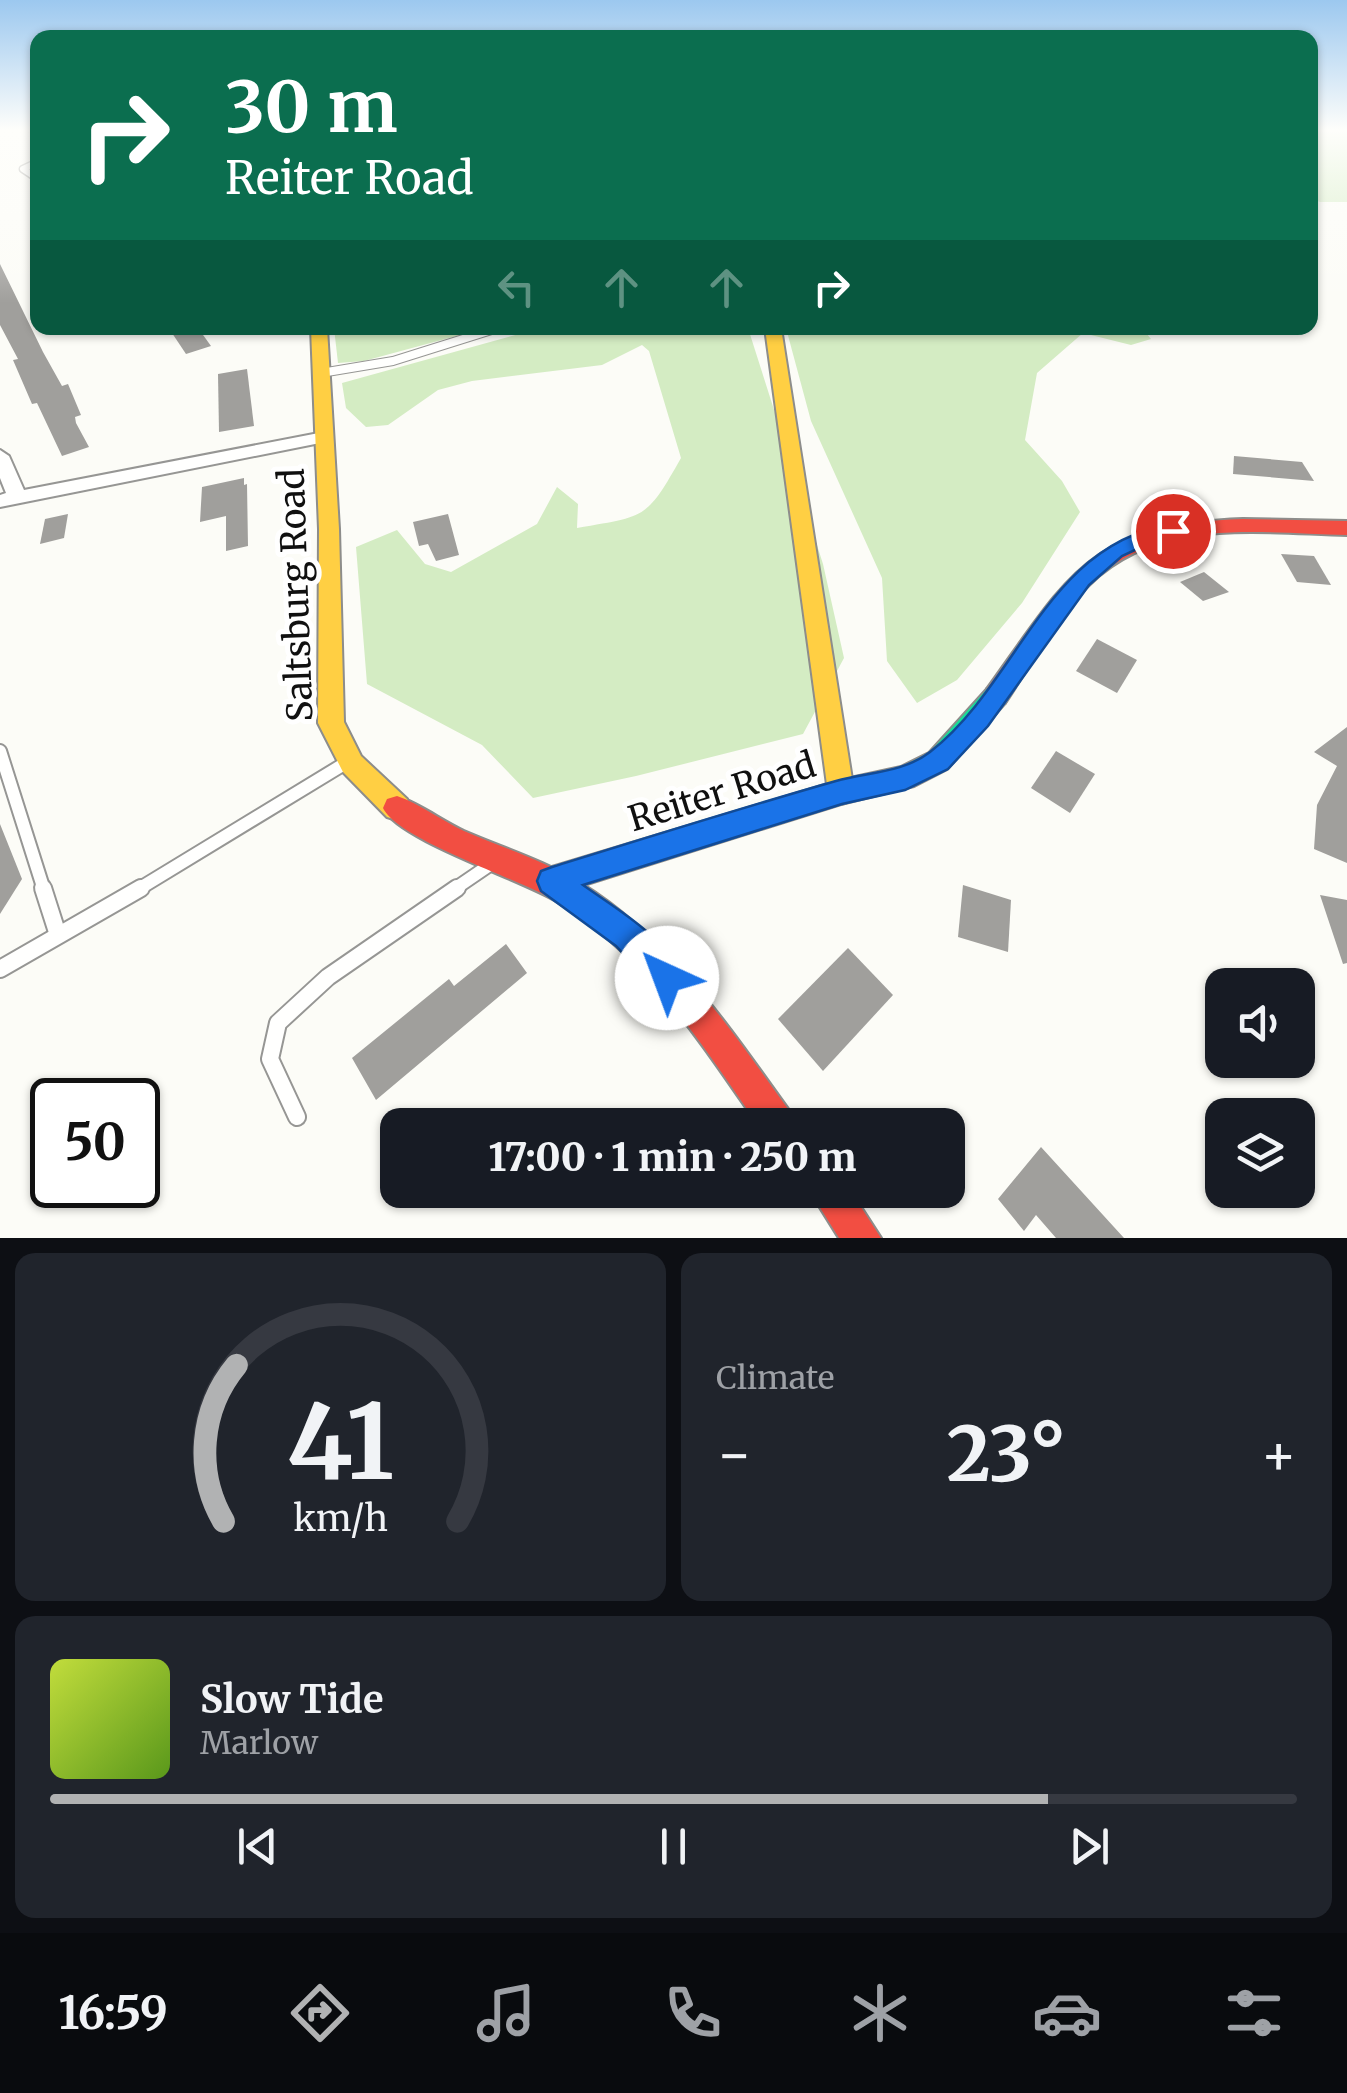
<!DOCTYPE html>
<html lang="en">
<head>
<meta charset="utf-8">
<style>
  body { margin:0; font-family:Merriweather,serif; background:#20242c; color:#f1f3f6; height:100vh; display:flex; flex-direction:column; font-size:38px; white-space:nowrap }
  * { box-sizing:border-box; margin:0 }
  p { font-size:32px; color:#9ea1a6 }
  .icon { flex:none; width:55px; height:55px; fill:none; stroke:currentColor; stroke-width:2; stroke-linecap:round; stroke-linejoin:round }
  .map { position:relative; height:1238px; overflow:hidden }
  .sheet { display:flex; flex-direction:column; gap:15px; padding:15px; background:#0d0f14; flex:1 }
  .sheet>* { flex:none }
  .guide { position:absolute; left:30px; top:30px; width:1288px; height:305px; border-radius:20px; box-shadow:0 2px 8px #0004; background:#0b6e4f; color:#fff; overflow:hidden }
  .controls { position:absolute; left:1205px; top:968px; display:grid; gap:20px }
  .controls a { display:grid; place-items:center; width:110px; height:110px; border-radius:20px; background:#171b24; box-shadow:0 2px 8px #0004; font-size:50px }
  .speed { position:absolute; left:30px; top:1078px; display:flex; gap:20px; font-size:50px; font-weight:700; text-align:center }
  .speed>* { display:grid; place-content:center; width:130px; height:130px; border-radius:50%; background:#171b24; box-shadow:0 2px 8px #0004; line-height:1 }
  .speed .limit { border:5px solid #111; border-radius:15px; background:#fff; color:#111 }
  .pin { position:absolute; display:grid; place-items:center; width:85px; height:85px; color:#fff; margin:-42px; border:5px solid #fff; border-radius:50%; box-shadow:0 2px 10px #0007 }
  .me { position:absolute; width:110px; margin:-55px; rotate:317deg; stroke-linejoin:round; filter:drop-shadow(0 0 8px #0008) }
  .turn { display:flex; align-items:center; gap:35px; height:210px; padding:0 30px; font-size:45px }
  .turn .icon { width:130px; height:130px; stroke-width:2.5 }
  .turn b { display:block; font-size:70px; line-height:85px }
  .lanes { display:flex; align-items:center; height:95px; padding:0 30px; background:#0003; justify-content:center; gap:50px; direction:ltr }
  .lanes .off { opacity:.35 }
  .big { font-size:75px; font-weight:800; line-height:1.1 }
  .sheet .card { flex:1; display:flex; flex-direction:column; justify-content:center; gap:15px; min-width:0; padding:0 35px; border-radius:20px; background:#20242c }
  .sheet .dial { align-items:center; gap:0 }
  .dial svg { height:260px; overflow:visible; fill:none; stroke:#363941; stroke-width:7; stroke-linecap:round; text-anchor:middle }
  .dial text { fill:#f1f3f6; stroke:none }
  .song { display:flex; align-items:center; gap:30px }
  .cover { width:120px; height:120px; border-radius:15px; background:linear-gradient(135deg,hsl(70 70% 55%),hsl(90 70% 35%)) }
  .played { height:10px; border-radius:5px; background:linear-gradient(90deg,#b1b2b3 80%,#363941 80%) }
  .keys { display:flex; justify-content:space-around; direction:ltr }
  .heat { display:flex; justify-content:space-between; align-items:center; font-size:55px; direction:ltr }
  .sheet .tiles { flex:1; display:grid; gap:15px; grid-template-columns:1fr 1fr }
  .card:last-child { grid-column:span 2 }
  .trip { position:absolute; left:380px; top:1108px; width:585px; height:100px; border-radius:20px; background:#171b24; box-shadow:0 2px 8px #0004; font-weight:800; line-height:100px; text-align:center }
  .tabs { display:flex; height:160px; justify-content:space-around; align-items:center; background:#090b0e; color:#9ea1a6 }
  .tabs .icon { width:70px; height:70px }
  .tabs .current { color:#b1b2b3 }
  .tabs b { font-size:45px; color:#f1f3f6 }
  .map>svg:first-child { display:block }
  .forest { fill:#d4ecc3 }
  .building { fill:#a09f9c }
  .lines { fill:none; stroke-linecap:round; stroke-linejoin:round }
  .lane-far3-casing { stroke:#969694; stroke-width:9 }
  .lane-far2-casing { stroke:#969694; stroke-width:10 }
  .lane-far1-casing { stroke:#969694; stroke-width:16 }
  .lane-casing { stroke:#969694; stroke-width:20 }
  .street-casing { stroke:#969694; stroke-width:4 }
  .fast-casing { stroke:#8d8d8b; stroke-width:4 }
  .slow-casing { stroke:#8d8d8b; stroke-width:4 }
  .jam-casing { stroke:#8d8d8b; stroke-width:4 }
  .lane-far3 { stroke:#fffffe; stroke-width:6 }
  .lane-far2 { stroke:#fffffe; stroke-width:8 }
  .lane-far1 { stroke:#fffffe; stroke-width:12 }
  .lane { stroke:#fffffe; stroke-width:16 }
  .street { fill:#fffffe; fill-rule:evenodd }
  .fast { fill:#16e098; fill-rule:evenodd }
  .slow { fill:#ffcf43; fill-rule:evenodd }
  .jam { fill:#f24e42; fill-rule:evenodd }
  .route { fill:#1a73e8; stroke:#114b97; stroke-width:2.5 }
  .labels { text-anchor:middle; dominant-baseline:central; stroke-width:10; stroke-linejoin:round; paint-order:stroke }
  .street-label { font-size:35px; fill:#101010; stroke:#fff }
</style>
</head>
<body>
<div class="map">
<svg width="1347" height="1238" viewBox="0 0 1347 1238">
  <rect width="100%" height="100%" fill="#fcfcf7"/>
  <g class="forest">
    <polygon points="1310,130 1347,130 1347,202 1320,202 1310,198"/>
    <polygon points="334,328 486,328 364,361 338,363"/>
    <path d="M541,328H748L823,564L844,658L803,734L636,776L533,798L482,745L367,684L356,547L397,530L425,564L451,572L537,524L557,487L578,504L577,528C646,516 646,520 681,458L649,351L642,345L602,365L472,381L438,390L388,425L366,427L346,408L342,383Z"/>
    <polygon points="786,328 1142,328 1151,339 1131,345 1083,333 1037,373 1025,440 1062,481 1080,512 1022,603 957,680 917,703 887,661 882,578 811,421"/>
  </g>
  <g class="building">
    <polygon points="0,264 43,352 62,386 68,384 81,415 75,417 76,423 89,447 62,456 37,403 32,404 13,360 18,359 0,325"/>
    <polygon points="190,328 198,328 211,346 186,354 172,333"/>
    <polygon points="247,369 254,426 219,432 218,374"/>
    <polygon points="1234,456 1302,462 1314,481 1233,474"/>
    <polygon points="244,478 244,485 247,484 248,546 226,551 226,516 200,522 202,487"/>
    <polygon points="68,514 64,538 40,544 45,519"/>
    <polygon points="448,514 459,555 436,561 428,544 419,546 413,522"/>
    <polygon points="1281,554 1314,556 1331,585 1297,582"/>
    <polygon points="1204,572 1229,592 1203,601 1180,582"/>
    <polygon points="1097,639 1137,660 1117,693 1076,671"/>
    <polygon points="1347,727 1347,863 1314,849 1317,805 1337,766 1314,752"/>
    <polygon points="1056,751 1095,774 1070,813 1031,788"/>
    <polygon points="0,824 22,879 0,914"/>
    <polygon points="963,885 1011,900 1008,952 958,937"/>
    <polygon points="1320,895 1347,900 1347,963 1343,964"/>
    <polygon points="506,944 527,973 376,1100 352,1058 449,979 454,986"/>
    <polygon points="848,948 893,995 823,1071 778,1019"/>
    <polygon points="1041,1147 1124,1238 1056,1238 1036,1215 1024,1231 998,1199"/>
  </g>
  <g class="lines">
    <defs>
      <polyline id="lane-far3" points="38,162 23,169 38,179"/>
      <polyline id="lane-far2" points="321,373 393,361 498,328"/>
      <g id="lane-far1">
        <polyline points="0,751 44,890"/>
        <polyline points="137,890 349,761"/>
        <polyline points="453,890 494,862"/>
      </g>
      <g id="lane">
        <polyline points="43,888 58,935"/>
        <polyline points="0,969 141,888"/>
        <polyline points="297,1117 270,1059 278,1023 328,977 457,888"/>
      </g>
      <polygon id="street" points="324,432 330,433 330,441 0,507 0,495 6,493 0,478 0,450 9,456 24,490"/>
      <polygon id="fast" points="996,686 1005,689 1008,696 1005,703 947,769 914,786 841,804 552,895 542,891 537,881 542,871 552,867 841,780 901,767 929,753 987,689"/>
      <g id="slow">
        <polygon points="311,328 327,328 339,529 344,722 361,756 407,799 411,808 407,817 397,820 387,817 343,772 318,723 319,529"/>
        <polygon points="765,328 781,328 854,792 850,801 841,804 832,801 828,792"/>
      </g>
      <g id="jam">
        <path d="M1243,519L1347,521V535C1260,533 1157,517 1090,584C1055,617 1032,663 1005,703L996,706L987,703L984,696L987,689C1070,574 1088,525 1243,519Z"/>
        <path d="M397,796C420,804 441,820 464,831C503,848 546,861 582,884C672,940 730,1029 791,1113L797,1125H758C701,1043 644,953 556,901C520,879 398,840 383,808L387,799Z"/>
        <polygon points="809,1190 850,1190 881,1238 839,1238"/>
      </g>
    </defs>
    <use href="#lane-far3" class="lane-far3-casing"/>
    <use href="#lane-far2" class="lane-far2-casing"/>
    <use href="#lane-far1" class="lane-far1-casing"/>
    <use href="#lane" class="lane-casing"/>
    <use href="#street" class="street-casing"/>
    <use href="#fast" class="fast-casing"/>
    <use href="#slow" class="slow-casing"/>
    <use href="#jam" class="jam-casing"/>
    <use href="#lane-far3" class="lane-far3"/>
    <use href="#lane-far2" class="lane-far2"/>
    <use href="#lane-far1" class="lane-far1"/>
    <use href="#lane" class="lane"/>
    <use href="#street" class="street"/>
    <use href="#fast" class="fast"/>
    <use href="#slow" class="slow"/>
    <use href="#jam" class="jam"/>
  </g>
  <linearGradient id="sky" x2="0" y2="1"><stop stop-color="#9cc8ef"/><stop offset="0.43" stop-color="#fefefb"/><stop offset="1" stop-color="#fefefb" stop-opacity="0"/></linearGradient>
  <rect width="1347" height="303" fill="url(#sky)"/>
  <path class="route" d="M1173,524L1183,531L1180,536L1154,541L1122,556L1089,585L988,726L948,769L905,790L842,804L583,885C618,910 666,937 683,978L678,989L667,994L656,989L616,946L541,891L537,881L541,871L552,867C646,838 741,808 836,781C867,772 903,773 930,752C1020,682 1046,543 1173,524Z"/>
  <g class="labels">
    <g class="street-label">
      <text transform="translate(296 595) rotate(-92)">Saltsburg Road</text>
      <text transform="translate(722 792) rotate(-17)">Reiter Road</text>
    </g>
  </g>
</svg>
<div class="controls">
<a><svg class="icon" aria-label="sound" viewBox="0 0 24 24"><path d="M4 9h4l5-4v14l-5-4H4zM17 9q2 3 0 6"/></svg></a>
<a><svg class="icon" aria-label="layers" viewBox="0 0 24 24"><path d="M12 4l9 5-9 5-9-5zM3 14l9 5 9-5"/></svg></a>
</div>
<div class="speed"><div class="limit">50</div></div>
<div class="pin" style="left:1173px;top:531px;background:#d93025"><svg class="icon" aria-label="arrive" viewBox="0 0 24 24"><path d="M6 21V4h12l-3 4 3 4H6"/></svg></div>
<svg class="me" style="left:667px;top:978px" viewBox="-20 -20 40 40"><circle r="19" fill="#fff"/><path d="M0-13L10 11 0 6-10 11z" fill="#1a73e8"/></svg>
<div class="trip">17:00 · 1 min · 250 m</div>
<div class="guide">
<div class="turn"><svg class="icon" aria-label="right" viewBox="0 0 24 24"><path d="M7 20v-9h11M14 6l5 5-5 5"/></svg><div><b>30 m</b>Reiter Road</div></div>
<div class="lanes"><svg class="icon off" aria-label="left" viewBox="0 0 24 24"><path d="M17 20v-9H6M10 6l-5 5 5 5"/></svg><svg class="icon off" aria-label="ahead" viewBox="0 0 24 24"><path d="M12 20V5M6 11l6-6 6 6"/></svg><svg class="icon off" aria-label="ahead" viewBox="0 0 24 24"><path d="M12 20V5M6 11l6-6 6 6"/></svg><svg class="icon" aria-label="right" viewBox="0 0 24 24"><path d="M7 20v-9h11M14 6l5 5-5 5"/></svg></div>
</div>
</div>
<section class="sheet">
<div class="tiles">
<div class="card dial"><svg viewBox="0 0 100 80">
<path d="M14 69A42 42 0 1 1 86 69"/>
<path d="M14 69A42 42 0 0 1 18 21" stroke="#b1b2b3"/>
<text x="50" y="56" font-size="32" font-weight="700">41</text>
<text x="50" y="72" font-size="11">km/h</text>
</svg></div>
<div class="card"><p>Climate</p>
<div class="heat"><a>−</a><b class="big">23°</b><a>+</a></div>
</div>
<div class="card">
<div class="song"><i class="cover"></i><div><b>Slow Tide</b><p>Marlow</p></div></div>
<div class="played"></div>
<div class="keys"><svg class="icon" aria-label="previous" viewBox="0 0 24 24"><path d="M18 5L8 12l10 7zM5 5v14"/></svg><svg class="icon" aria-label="pause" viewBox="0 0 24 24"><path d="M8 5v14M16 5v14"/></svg><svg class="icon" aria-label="next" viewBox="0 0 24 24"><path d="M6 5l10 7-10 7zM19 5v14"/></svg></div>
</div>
</div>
</section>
<nav class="tabs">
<b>16:59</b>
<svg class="icon current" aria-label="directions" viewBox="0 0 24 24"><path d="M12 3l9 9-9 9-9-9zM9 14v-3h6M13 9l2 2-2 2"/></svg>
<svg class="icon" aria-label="music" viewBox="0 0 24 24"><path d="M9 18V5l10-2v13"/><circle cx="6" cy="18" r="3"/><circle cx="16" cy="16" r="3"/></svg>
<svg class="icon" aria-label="phone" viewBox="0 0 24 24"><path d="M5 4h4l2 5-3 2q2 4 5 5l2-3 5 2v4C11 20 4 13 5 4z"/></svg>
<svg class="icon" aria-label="climate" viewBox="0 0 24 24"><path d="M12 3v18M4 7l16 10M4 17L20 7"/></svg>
<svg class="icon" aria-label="car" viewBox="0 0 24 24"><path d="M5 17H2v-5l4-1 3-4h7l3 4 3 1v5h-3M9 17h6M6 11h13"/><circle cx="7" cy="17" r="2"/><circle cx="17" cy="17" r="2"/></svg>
<svg class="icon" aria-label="filters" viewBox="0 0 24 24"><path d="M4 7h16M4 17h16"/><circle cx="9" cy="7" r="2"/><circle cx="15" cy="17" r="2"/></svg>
</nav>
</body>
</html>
